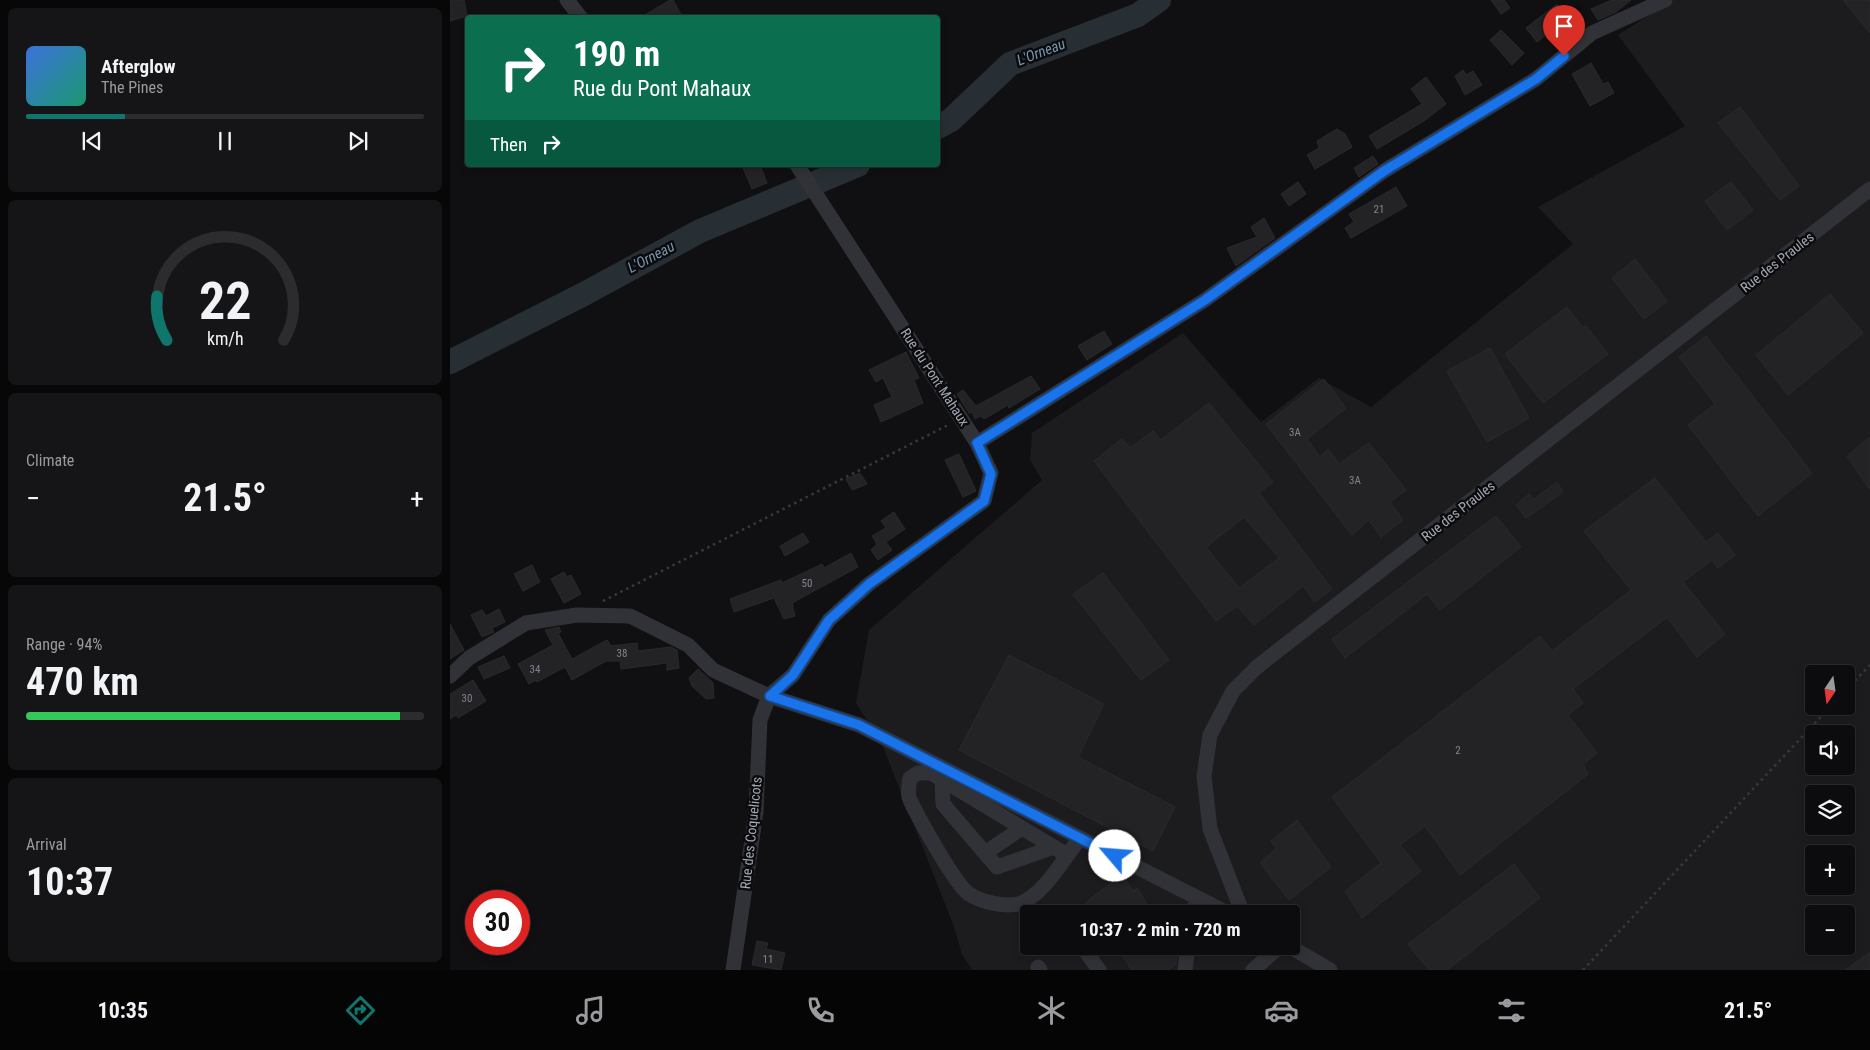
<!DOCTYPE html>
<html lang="en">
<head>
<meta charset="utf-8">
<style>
  body { margin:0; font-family:"Roboto Condensed",sans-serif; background:#151517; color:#f1f3f6; height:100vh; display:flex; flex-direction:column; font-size:19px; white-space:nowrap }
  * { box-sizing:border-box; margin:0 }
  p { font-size:16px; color:#9a9b9e }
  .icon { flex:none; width:28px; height:28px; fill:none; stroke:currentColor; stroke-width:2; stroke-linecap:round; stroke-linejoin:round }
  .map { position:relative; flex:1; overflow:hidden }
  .sheet { display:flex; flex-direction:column; gap:8px; padding:8px; background:#070708; width:450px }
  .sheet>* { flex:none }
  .guide { position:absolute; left:15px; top:15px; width:475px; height:152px; border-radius:5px; box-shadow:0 2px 8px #0003,0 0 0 1px #2c2c2e; background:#0b6e4f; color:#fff; overflow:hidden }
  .needle { width:32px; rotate:193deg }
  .buttons { position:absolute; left:1355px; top:665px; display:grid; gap:10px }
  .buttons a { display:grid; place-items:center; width:50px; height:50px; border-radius:5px; background:#0c0c0e; box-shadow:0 2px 8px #0003,0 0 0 1px #2c2c2e; font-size:25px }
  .speed { position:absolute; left:15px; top:890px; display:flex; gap:10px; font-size:25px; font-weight:700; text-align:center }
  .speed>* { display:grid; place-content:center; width:65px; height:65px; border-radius:50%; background:#0c0c0e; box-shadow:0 2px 8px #0003,0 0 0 1px #2c2c2e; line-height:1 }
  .speed .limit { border:8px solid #d22; background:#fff; color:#111 }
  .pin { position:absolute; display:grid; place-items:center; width:42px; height:42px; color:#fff; margin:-51px -21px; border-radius:50% 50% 50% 0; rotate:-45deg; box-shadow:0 0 5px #0007 }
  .pin .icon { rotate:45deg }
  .me { position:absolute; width:55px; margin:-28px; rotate:297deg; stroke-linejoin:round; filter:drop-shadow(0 0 4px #0008) }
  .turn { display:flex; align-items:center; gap:18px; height:105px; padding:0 25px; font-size:22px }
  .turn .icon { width:65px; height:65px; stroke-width:2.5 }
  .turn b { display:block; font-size:35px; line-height:42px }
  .then { display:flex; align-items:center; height:48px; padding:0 25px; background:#0003; gap:10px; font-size:19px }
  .big { font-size:38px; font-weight:700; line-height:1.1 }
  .sheet .widget { flex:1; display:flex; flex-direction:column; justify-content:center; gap:8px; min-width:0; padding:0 18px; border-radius:8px; background:#151517 }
  .sheet .dial { align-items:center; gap:0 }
  .dial svg { height:130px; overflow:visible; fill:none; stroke:#2c2c2e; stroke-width:7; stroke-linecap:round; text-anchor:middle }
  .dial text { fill:#f1f3f6; stroke:none }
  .song { display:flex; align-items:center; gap:15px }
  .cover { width:60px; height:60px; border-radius:8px; background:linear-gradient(135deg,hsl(220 70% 55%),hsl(160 70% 35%)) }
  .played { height:5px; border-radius:2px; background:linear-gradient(90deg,#0f766e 25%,#2c2c2e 25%) }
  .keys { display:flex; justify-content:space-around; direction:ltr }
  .heat { display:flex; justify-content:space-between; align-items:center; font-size:28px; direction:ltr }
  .charge { height:8px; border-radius:4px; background:linear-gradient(90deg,#34c759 94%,#2c2c2e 0) }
  .trip { position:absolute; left:570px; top:905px; width:280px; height:50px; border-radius:5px; background:#0c0c0e; box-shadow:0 2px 8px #0003,0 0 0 1px #2c2c2e; font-weight:700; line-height:50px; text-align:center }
  .dock { display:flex; height:80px; justify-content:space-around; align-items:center; background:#050506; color:#9a9b9e }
  .dock .icon { width:35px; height:35px }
  .dock .on { color:#0f766e }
  .dock b { font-size:22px; color:#f1f3f6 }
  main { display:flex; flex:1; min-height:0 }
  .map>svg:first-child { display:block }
  .built { fill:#1c1c1f; fill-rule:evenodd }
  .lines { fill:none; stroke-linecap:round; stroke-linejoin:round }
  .river { stroke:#272f35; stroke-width:24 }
  .building { fill:#232326; stroke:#2a2a2e; fill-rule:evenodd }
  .path { stroke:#37393e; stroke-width:2.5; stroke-dasharray:2.5 4; stroke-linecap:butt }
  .minor { stroke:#313237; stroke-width:15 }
  .route-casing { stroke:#114b97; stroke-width:12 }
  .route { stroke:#1a73e8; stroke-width:9 }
  .labels { text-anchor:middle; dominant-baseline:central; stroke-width:5; stroke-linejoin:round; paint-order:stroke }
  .number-label { font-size:11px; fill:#81858f }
  .street-label { font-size:14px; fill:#a1a7b3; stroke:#0b0b0d }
  .water-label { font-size:15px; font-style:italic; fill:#7795af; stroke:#0b0b0d }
</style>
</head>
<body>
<main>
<section class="sheet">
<div class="widget">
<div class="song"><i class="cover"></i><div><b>Afterglow</b><p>The Pines</p></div></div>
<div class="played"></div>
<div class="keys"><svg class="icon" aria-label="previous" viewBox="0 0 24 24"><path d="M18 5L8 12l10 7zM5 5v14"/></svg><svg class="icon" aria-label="pause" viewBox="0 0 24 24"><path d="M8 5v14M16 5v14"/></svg><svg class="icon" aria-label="next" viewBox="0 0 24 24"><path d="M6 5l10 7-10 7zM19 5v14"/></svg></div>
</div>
<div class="widget dial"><svg viewBox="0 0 100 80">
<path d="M14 69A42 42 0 1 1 86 69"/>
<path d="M14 69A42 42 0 0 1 8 42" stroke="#0f766e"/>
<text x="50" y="56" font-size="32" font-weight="700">22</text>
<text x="50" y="72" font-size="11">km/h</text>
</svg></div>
<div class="widget"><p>Climate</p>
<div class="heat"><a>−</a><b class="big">21.5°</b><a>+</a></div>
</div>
<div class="widget"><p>Range · 94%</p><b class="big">470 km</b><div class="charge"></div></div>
<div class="widget"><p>Arrival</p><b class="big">10:37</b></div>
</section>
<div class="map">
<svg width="1420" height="970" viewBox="0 0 1420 970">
  <rect width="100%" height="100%" fill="#101012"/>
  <path class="built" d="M1223,0H1420V970H522L512,954L503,924L431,742L406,703L419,630L592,480L580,460L582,433L733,333L811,422L869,378L921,407L1123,244L1088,207L1235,126L1168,35ZM1364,674H1396V706H1364ZM1364,734H1396V766H1364ZM1364,794H1396V826H1364ZM1364,854H1396V886H1364ZM579,914H841V946H579ZM1364,914H1396V946H1364Z"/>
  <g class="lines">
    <g class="river">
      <polyline points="488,127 501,120 560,64 688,15 709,0"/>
      <polyline points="0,362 134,294 250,231 408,165"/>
    </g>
  </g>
  <g class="building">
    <polygon points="0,0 14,0 17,16 0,21"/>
    <polygon points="220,0 223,0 233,18 190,18"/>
    <polygon points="1041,0 1054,0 1060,8 1051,14"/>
    <polygon points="1162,0 1181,0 1166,12 1148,20 1141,9"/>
    <polygon points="1393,0 1420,0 1420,33"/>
    <polygon points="1107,4 1117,18 1087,42 1076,28"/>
    <polygon points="1051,30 1074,53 1062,65 1040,40"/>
    <polygon points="1141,63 1153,84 1158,82 1164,93 1140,106 1122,74"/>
    <polygon points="1013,70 1016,75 1023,71 1032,85 1015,95 1005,76"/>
    <polygon points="976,77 996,104 974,121 927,149 919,136 972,104 961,89"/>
    <polygon points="1290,107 1349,186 1330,200 1268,123"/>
    <polygon points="887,129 895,134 902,147 865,169 857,155 869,148 867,141"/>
    <polygon points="923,156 928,164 909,177 904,168"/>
    <polygon points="292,165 310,165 317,183 302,189"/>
    <polygon points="848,182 856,194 839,206 831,194"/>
    <polygon points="1281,182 1303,210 1277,230 1255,201"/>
    <polygon points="946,187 957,206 901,238 895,228 904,222 899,214"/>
    <polygon points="814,218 825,238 786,266 777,248 807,237 801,227"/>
    <polygon points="1185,259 1217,301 1194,319 1162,278"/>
    <polygon points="1380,294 1413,333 1338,395 1306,355"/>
    <polygon points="1117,307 1133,328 1136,326 1158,354 1093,403 1055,354"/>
    <polygon points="654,331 662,344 637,360 628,346"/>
    <polygon points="1256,336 1362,473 1308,516 1238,425 1265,404 1229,357"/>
    <polygon points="1040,348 1079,418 1037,442 997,371"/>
    <polygon points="456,352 469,378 464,380 473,403 431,422 424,405 442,397 433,378 426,382 419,370"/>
    <polygon points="581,376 590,389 559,408 558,405 534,419 531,416 525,419 522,412 519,413 507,394 513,390 526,406"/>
    <polygon points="874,379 896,408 857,439 870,457 878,449 889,464 919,443 956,490 940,502 953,520 931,537 919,520 902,535 816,424"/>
    <path d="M759,403L823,482L809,493L882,589L865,602L853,586L804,625L787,606L766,621L644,461L672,439L680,448L703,431L711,440ZM794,517L829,558L789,588L756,547Z"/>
    <polygon points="1420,437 1420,490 1397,456"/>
    <polygon points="509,454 526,491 513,497 495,460"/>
    <polygon points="410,473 417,484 402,490 396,479"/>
    <polygon points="1205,478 1256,542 1268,533 1285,555 1268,568 1262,560 1233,582 1275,634 1247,657 1217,617 1123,689 1133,703 1118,715 1147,753 1133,764 1138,774 1010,875 975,826 950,845 971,871 912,918 895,891 931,863 882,797 1090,636 1102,651 1181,590 1134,531"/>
    <polygon points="1107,482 1113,492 1076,518 1066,505 1079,494 1084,499"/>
    <polygon points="444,512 455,529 436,542 442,550 428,560 421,550 427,544 422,536 436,528 431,521"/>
    <polygon points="1046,516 1071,547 990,610 977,594 895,658 882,639"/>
    <polygon points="353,533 359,542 335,556 330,546"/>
    <polygon points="401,553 408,567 342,603 345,616 334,619 324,598 284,612 280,599 331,580 332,583 372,564 374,568"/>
    <polygon points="82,565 90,582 73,591 64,574"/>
    <polygon points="114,572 117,577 121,575 131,594 114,603 101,579"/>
    <polygon points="653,573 719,660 691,680 623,594"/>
    <polygon points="49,609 55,622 42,628 44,632 32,637 21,615 32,610 36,616"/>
    <polygon points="0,624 14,650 0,659"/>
    <polygon points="109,627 111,632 108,633 122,659 157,640 161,646 187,643 188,651 221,647 227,650 229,668 217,670 217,663 171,669 170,661 156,661 122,680 115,667 87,682 86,680 79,684 68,664 103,645 95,630"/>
    <polygon points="559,655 654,704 628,757 725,807 703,851 509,750"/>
    <polygon points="54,656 60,668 34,679 28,667"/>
    <polygon points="248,669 263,683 264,698 256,699 242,686 239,678"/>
    <polygon points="23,680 36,701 8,718 6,715 0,719 0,694"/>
    <polygon points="847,820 881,867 839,900 810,863 826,848 821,841"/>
    <polygon points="1064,864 1090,898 997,970 979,970 958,944"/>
    <polygon points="672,875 683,891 687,888 698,906 695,908 699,914 643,914 635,903"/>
    <polygon points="307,941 318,943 316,949 335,953 331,970 302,965"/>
    <polygon points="665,946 722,946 727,955 726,964 718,970 682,970"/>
    <polygon points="1420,952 1420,970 1396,970"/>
  </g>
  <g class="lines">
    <g class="path">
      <polyline points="153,601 500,424"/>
      <polyline points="1396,690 1420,665"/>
      <polyline points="1133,970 1381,706"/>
    </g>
    <g class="minor">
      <polyline points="117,0 131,18"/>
      <polyline points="527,443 755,300 934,171 1086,79 1142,33 1215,0"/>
      <polyline points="0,676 19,658 76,623 127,615 180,616 238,645 263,670 319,696 409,725 779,914"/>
      <polyline points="492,780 493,804 547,867 604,847"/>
      <polyline points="535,853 572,828"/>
      <path d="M617,855L481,773H468L460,778C459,785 457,794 460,800C468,817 506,886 519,894C531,902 554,907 568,904C592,898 615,857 630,838"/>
      <polyline points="736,914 754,901"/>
      <polyline points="793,914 760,829 754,776 760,735 783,691 807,667 1420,189"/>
      <polyline points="632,946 649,970"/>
      <polyline points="839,946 880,970"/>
      <polyline points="588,967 590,970"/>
      <polyline points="283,970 306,812 310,720 319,696 343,675 379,620 419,584 534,501 541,473 527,443 347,165"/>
      <polyline points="735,970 738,946"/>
      <polyline points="803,970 830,946"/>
    </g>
  </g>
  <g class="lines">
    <defs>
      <polyline id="route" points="665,856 409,725 320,696 343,675 379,620 419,584 534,501 541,474 527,443 755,300 934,171 1086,79 1114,56"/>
    </defs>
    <use href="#route" class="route-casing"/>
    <use href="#route" class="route"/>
  </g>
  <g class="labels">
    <g class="number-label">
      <text x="929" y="209">21</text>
      <text x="845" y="432">3A</text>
      <text x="905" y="480">3A</text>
      <text x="357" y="583">50</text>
      <text x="172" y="653">38</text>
      <text x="85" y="669">34</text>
      <text x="17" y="698">30</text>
      <text x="1008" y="750">2</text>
      <text x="318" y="959">11</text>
    </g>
    <g class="street-label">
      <text transform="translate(1327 262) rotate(-38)">Rue des Praules</text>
      <text transform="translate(485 377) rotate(57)">Rue du Pont Mahaux</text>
      <text transform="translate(1008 511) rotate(-38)">Rue des Praules</text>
      <text transform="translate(301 833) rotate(-84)">Rue des Coquelicots</text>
    </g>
    <g class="water-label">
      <text transform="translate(591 52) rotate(-21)">L'Orneau</text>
      <text transform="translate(201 257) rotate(-28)">L'Orneau</text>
    </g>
  </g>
</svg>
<div class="buttons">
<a><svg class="needle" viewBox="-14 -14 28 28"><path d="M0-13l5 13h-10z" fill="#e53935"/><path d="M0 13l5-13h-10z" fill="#9a9b9e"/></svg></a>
<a><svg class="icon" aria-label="sound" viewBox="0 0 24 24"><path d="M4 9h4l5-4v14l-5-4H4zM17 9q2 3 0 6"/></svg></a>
<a><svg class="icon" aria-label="layers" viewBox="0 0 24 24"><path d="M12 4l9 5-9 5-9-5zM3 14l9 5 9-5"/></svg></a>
<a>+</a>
<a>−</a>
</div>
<div class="speed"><div class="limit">30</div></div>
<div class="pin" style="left:1114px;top:56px;background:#d93025"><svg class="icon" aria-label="arrive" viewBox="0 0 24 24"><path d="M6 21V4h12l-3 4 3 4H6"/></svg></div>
<svg class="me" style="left:665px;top:856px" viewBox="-20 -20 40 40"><circle r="19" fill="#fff"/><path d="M0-13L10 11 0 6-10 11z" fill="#1a73e8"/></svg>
<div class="trip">10:37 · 2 min · 720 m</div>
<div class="guide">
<div class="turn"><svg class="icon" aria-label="right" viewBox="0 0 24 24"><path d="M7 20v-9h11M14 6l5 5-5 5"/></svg><div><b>190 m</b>Rue du Pont Mahaux</div></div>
<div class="then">Then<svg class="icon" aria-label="right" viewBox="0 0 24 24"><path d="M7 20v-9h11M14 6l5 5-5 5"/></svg></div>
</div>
</div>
</main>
<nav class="dock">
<b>10:35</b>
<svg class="icon on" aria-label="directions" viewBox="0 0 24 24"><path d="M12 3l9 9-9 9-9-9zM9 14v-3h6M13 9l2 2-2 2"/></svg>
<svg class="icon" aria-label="music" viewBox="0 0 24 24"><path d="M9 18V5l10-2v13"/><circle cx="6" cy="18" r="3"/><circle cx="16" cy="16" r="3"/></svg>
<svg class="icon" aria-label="phone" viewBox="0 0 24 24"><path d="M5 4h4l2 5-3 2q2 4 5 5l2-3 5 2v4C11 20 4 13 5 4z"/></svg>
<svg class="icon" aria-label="climate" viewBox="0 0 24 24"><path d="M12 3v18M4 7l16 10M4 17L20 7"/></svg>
<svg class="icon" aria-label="car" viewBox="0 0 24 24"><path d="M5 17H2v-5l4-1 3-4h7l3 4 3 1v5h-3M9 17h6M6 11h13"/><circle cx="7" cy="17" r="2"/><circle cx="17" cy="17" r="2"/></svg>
<svg class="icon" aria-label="filters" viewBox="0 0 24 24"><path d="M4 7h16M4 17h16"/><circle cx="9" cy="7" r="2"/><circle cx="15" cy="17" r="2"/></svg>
<b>21.5°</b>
</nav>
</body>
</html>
